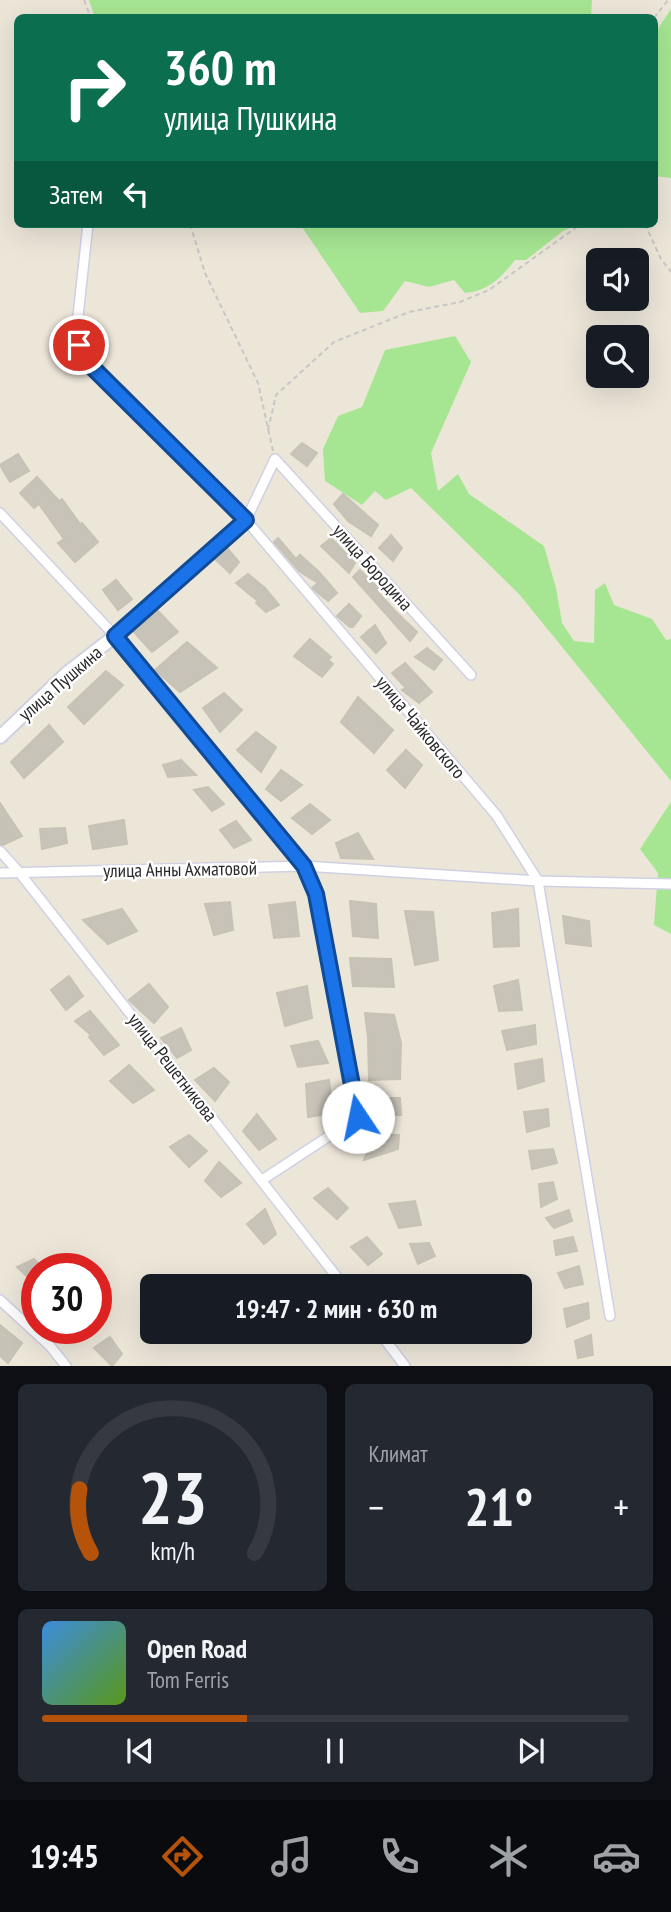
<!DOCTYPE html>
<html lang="ru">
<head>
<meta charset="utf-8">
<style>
  body { margin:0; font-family:"PT Sans Narrow",sans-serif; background:#242831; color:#f1f3f6; height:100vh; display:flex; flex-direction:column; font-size:26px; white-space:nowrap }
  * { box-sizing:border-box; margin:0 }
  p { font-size:23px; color:#9ea1a6 }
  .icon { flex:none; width:38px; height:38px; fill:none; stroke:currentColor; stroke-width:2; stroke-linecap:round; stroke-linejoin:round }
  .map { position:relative; height:1366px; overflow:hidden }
  .sheet { display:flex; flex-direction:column; gap:18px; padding:18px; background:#0d0f14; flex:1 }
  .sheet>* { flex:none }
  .banner { position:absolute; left:14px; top:14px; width:644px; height:214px; border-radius:10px; box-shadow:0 7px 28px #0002; background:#0b6e4f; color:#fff; overflow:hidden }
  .tools { position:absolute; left:586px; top:248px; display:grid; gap:14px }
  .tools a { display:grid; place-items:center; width:63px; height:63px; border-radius:10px; background:#171b24; box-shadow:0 7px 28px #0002; font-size:35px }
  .speed { position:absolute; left:21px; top:1253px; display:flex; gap:14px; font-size:35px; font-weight:700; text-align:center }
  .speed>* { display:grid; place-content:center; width:91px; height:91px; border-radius:50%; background:#171b24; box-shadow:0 7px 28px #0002; line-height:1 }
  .speed .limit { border:10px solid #d22; background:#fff; color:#111 }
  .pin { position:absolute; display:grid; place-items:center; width:60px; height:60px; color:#fff; margin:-30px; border:4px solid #fff; border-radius:50%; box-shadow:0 2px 7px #0007 }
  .me { position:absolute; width:77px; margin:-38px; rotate:349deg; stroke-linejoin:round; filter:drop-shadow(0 0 5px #0008) }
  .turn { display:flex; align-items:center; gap:24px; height:147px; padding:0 35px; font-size:32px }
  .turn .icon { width:91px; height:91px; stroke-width:2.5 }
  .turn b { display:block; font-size:49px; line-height:60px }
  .then { display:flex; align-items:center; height:66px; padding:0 35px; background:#0003; gap:14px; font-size:26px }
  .big { font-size:52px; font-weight:700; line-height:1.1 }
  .sheet .tile { flex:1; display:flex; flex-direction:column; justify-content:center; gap:10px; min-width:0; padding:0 24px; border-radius:10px; background:#242831 }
  .sheet .dial { align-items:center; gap:0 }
  .dial svg { height:182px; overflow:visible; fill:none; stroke:#363941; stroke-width:7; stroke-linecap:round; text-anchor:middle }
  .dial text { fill:#f1f3f6; stroke:none }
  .song { display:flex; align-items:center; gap:21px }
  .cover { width:84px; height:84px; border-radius:10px; background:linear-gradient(135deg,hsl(210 70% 55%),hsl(90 70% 35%)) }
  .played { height:7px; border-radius:4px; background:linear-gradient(90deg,#b45309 35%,#363941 35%) }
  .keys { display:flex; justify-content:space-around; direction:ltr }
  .heat { display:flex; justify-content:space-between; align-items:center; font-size:38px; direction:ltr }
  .sheet .tiles { flex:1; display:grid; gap:18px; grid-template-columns:1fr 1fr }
  .tile:last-child { grid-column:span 2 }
  .trip { position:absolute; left:140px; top:1274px; width:392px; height:70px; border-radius:10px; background:#171b24; box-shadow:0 7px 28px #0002; font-weight:700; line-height:70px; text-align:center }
  .tab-bar { display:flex; height:112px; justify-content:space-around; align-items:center; background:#090b0e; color:#9ea1a6 }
  .tab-bar .icon { width:49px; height:49px }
  .tab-bar .on { color:#b45309 }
  .tab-bar b { font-size:32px; color:#f1f3f6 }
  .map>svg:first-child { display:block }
  .green { fill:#a6e692 }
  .building { fill:#c7c3b9; stroke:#c7c2b3; stroke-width:2 }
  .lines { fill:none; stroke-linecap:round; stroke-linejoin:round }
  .street-casing { stroke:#cfd0e3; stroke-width:12 }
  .secondary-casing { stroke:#cfd0e3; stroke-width:16 }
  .path { stroke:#c7c7c7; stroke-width:2; stroke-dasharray:5 3.5; stroke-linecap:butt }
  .street { stroke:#fff; stroke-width:9 }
  .secondary { stroke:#fff; stroke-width:12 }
  .route-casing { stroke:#114b97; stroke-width:18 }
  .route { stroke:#1a73e8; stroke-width:12 }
  .labels { text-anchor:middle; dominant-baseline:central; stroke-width:5; stroke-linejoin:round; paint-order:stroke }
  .street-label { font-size:19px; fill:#292929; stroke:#fff }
</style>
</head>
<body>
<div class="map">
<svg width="671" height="1366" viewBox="0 0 671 1366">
  <rect width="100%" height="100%" fill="#ece6d9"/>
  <g class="green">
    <polygon points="89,0 592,0 591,18 95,18"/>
    <polygon points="671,9 671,178 655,176 655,33"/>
    <path d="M300,224H573L574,226L563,231L526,260H515C501,278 488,291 465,293L454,280L429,287L405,281L383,311L360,313Z"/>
    <polygon points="455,336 471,362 431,453 438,491 458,474 469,494 544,546 556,588 562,623 574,641 594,643 595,590 605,583 614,605 652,619 666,640 671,639 671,781 519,594 411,488 386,500 375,491 362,505 325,481 323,449 338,416 362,407 385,350"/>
    <polygon points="671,802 671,934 654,925 658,873 640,849"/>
  </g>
  <g class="building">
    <polygon points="302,443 317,453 307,466 291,454"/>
    <polygon points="18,454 29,471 10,482 0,465"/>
    <polygon points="37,477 59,501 62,499 80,524 82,523 98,542 75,562 58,543 64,539 39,504 34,508 20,493"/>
    <polygon points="343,494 378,525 371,536 348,521 334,504"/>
    <polygon points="391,535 402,548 393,561 379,548"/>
    <polygon points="278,538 296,559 300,555 319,572 337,593 328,601 312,588 318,583 299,571 274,542"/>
    <polygon points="331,538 355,563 349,573 321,546"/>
    <polygon points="227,548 239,562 230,573 215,559"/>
    <polygon points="360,570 378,588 376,590 396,612 417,632 410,641 353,577"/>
    <polygon points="248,574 265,588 279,605 266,612 256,603 258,601 236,583"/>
    <polygon points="116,580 132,599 118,610 103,590"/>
    <polygon points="349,604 361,616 353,627 350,627 337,616"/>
    <polygon points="157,610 178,632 152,652 133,631"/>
    <polygon points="375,625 386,643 376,653 361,637"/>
    <polygon points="310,639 331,657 328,660 333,664 322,677 294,656"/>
    <polygon points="187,642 217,668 180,692 155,670"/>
    <polygon points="427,648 442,660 434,670 415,657"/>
    <polygon points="405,663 432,692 419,703 402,690 406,688 392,673"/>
    <polygon points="106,671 123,685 84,724 68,707"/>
    <polygon points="224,693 242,710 220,732 203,708"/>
    <polygon points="358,697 393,730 374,753 341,722"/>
    <polygon points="49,725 63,742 24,778 11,762"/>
    <polygon points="256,732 276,747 261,772 237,750"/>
    <polygon points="406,750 422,765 405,788 387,770"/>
    <polygon points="181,760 196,775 168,777 163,765"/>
    <polygon points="281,770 302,785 281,801 266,789"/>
    <polygon points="208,787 224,804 212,811 194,790"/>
    <polygon points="0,803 22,836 3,845 0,844"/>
    <polygon points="310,804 330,820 312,834 292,818"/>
    <polygon points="124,820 127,844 93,849 89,826"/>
    <polygon points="236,821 251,840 234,848 220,830"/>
    <polygon points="65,828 67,843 42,849 40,829"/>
    <polygon points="358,833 373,859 341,858 336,843"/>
    <polygon points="350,901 376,904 378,938 353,936"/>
    <polygon points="230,902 233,930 214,935 205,904"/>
    <polygon points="295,902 299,936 274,938 269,905"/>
    <polygon points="122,909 137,931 108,944 83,920"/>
    <polygon points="518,909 519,946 494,947 492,913"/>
    <polygon points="405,911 433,912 438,960 415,965"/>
    <polygon points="563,916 589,921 591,946 566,943"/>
    <polygon points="350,958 391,959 394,987 353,986"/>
    <polygon points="69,976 83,996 66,1010 51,990"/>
    <polygon points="518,980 522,1010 499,1011 494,986"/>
    <polygon points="149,984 168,1007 154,1023 129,1000"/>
    <polygon points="307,986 312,1018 285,1026 277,993"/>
    <polygon points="90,1011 119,1045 104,1055 89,1037 91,1035 75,1021"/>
    <polygon points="365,1013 394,1015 401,1043 400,1079 369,1080 368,1038"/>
    <polygon points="535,1025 536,1044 507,1050 502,1031"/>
    <polygon points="181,1028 191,1050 177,1058 161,1038"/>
    <polygon points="318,1041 328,1063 298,1067 291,1046"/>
    <polygon points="542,1059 544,1081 518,1089 515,1064"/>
    <polygon points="129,1065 154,1090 133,1103 110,1081"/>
    <polygon points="214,1068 229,1082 215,1101 195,1080"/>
    <polygon points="329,1080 333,1113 308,1117 306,1084"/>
    <polygon points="376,1098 400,1098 401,1115 375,1116"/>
    <polygon points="548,1109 549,1126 527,1132 524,1112"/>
    <polygon points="257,1114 276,1139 259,1150 243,1131"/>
    <polygon points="374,1134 399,1135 398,1149 364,1160"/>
    <polygon points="189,1135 207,1151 189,1167 170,1147"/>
    <polygon points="553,1149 557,1163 532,1169 529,1151"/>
    <polygon points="219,1162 241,1183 221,1197 205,1181"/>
    <polygon points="553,1182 557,1199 541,1207 539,1184"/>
    <polygon points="328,1188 348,1208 337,1219 314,1198"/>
    <polygon points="415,1201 421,1225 399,1228 389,1204"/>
    <polygon points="265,1209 276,1234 264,1244 247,1224"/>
    <polygon points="569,1210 572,1221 554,1228 546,1218"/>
    <polygon points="367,1237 382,1254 368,1265 351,1247"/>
    <polygon points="573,1237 577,1251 556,1255 554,1241"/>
    <polygon points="429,1243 435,1256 418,1264 410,1244"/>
    <polygon points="34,1259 43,1269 37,1269 37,1277 32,1281 17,1267"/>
    <polygon points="579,1266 583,1284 565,1288 558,1273"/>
    <polygon points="588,1303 589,1318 567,1327 564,1309"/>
    <polygon points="0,1325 22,1343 8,1363 0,1356"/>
    <polygon points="591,1335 593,1355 578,1358 575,1341"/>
    <polygon points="110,1337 122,1354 112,1366 94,1348"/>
  </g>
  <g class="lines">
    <defs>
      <g id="street">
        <polyline points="88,224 78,316 79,345 89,364 246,520 497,816 538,881 610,1316"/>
        <polyline points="0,513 115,636 304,866 316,894 358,1117 262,1180"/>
        <polyline points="246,520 275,459 471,675"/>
        <polyline points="0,851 19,872 344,1286"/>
        <polyline points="0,873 304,866 538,881 671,884"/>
        <polyline points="0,1300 50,1346 66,1366"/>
        <polyline points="379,1332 405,1366"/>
      </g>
      <polyline id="secondary" points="0,737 67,673 115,636 246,520"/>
    </defs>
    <use href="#street" class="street-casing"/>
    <use href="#secondary" class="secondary-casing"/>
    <g class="path">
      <polyline points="84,0 91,18"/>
      <polyline points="654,18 668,0"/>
      <polyline points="190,224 205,273 258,383 273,451"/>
      <polyline points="645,224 661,259 671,272"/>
      <polyline points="268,430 276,395 334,342 409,312 460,302 489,290 581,224"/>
    </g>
    <use href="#street" class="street"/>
    <use href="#secondary" class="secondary"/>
  </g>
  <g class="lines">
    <defs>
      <polyline id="route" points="79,345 89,364 246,520 115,636 304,866 316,894 358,1117"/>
    </defs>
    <use href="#route" class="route-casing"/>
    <use href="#route" class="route"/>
  </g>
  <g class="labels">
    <g class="street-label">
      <text transform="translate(373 567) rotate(48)">улица Бородина</text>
      <text transform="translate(60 683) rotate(-41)">улица Пушкина</text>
      <text transform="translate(421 727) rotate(50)">улица Чайковского</text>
      <text transform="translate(180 869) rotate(-1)">улица Анны Ахматовой</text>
      <text transform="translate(173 1067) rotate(52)">улица Решетникова</text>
    </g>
  </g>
</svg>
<div class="tools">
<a><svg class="icon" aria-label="sound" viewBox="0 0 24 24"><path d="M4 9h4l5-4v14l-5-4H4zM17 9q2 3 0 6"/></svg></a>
<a><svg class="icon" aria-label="search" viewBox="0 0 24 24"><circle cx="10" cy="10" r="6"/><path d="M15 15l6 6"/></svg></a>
</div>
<div class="speed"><div class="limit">30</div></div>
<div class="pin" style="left:79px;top:345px;background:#d93025"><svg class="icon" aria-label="arrive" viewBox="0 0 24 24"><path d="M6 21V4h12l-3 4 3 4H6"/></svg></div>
<svg class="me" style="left:358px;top:1117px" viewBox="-20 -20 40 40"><circle r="19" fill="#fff"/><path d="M0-13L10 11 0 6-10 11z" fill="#1a73e8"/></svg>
<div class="trip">19:47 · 2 мин · 630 m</div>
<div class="banner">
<div class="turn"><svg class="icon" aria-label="right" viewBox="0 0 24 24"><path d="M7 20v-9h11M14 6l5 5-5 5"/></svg><div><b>360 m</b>улица Пушкина</div></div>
<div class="then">Затем<svg class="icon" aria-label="left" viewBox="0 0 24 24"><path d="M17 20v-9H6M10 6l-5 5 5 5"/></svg></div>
</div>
</div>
<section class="sheet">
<div class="tiles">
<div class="tile dial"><svg viewBox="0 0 100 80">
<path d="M14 69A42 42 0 1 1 86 69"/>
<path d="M14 69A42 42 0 0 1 9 41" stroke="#b45309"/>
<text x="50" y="56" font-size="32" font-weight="700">23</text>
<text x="50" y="72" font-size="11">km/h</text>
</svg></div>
<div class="tile"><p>Климат</p>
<div class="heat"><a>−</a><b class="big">21°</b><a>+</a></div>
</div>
<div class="tile">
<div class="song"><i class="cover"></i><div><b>Open Road</b><p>Tom Ferris</p></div></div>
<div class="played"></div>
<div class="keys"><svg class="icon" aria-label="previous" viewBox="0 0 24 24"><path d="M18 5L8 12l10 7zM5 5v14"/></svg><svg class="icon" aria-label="pause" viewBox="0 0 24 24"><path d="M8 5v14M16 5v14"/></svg><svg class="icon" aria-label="next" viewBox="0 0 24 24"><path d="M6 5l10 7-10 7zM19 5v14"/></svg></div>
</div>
</div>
</section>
<nav class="tab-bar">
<b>19:45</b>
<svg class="icon on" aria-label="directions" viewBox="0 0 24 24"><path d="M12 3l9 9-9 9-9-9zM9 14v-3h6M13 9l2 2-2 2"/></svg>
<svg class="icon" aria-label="music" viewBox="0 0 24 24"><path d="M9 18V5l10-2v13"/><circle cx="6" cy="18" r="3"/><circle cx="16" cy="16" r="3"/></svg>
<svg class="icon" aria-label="phone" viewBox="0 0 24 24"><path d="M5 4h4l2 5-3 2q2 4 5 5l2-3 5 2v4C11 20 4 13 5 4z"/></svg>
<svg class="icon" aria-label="climate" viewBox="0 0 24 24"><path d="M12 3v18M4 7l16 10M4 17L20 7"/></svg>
<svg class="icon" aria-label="car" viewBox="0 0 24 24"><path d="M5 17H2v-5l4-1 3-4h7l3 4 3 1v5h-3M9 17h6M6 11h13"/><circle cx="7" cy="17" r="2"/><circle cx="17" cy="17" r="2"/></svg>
</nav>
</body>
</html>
